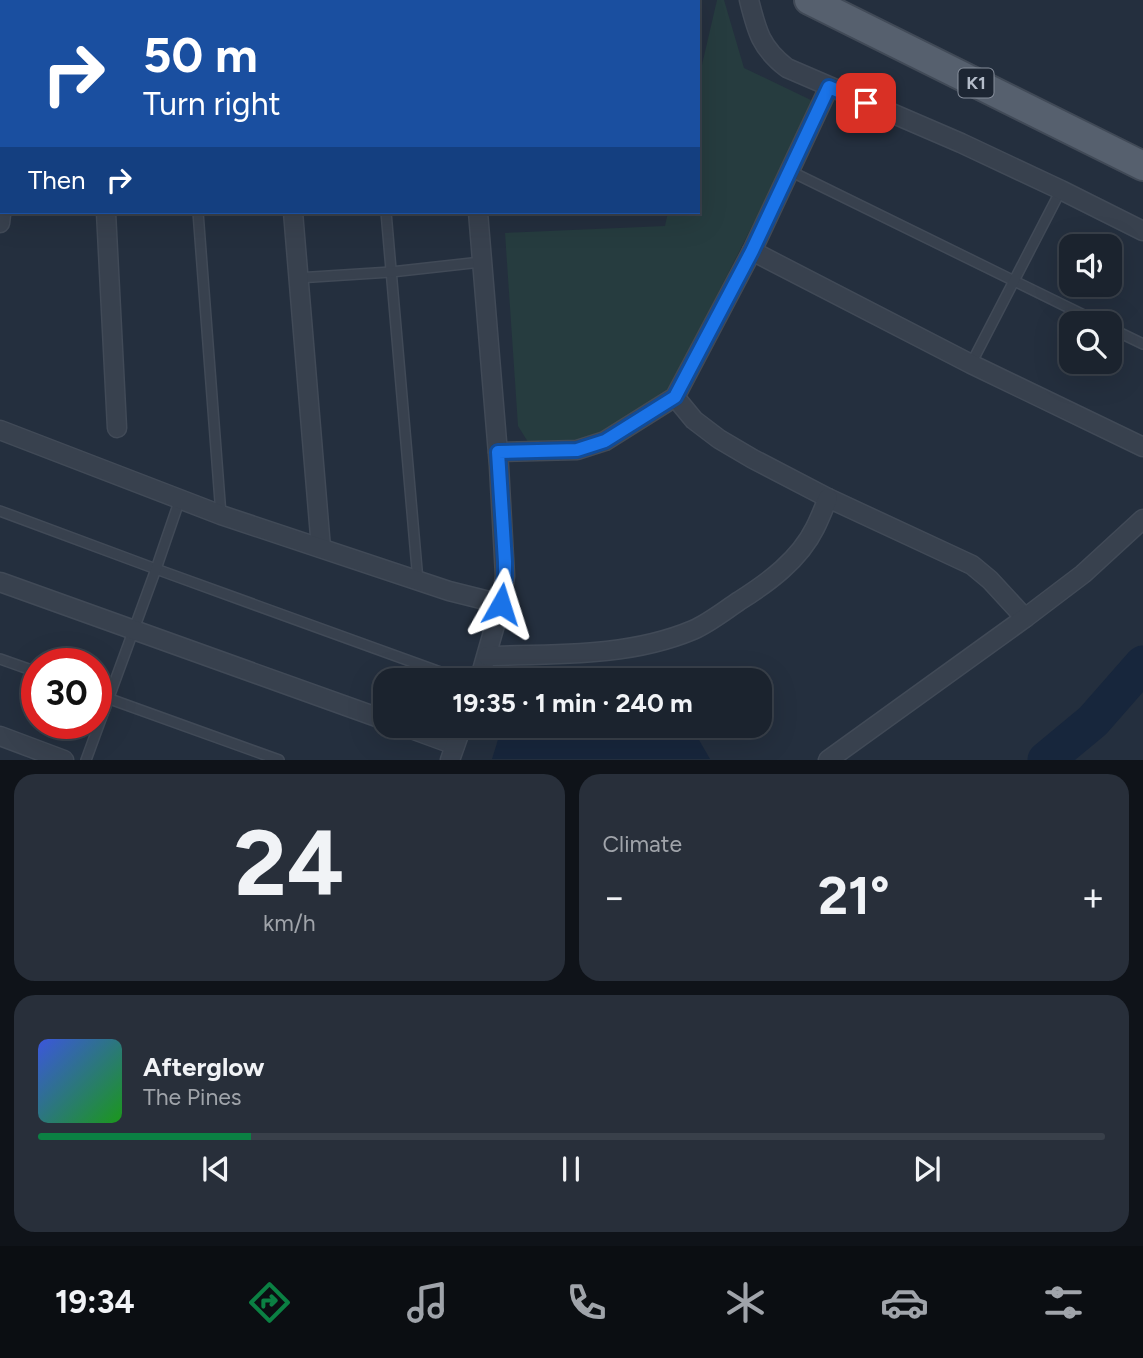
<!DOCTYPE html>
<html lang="en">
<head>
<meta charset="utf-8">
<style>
  body { margin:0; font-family:Figtree,sans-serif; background:#282f3a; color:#f1f3f6; height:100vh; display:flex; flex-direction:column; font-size:26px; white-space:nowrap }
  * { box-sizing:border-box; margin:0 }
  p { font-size:23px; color:#a0a4aa }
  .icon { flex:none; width:38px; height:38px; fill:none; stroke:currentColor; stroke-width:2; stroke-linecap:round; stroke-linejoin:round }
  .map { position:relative; height:760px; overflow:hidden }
  .sheet { display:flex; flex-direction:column; gap:14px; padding:14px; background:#0f1319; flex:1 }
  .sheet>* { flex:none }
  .guide { position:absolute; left:0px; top:0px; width:700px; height:214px; box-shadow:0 7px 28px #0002,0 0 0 2px #39404a; background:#1a4fa0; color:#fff; overflow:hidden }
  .controls { position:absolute; left:1059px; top:234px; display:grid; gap:14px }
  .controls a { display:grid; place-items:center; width:63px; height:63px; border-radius:14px; background:#1b232e; box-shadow:0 7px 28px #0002,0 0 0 2px #39404a; font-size:35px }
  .speed { position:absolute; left:21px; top:648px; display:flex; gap:14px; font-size:35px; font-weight:700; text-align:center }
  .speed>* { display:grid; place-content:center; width:91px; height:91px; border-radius:50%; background:#1b232e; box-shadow:0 7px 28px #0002,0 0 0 2px #39404a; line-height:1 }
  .speed .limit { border:10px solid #d22; background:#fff; color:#111 }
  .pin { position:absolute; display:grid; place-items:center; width:60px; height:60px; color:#fff; margin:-30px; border-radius:14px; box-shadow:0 4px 10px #0006 }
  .me { position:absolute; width:77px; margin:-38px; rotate:6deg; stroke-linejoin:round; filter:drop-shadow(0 0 5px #0008) }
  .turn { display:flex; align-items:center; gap:24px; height:147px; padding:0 28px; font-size:32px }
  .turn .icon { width:91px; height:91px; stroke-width:2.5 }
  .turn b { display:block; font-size:49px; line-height:60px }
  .then { display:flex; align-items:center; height:66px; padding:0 28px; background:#0003; gap:14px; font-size:26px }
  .big { font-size:52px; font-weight:700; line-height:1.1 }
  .sheet .widget { flex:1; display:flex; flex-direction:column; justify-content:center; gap:10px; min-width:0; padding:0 24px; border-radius:21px; background:#282f3a }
  .sheet .dial { align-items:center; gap:0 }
  .dial b { font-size:91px; line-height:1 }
  .song { display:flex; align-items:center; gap:21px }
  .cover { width:84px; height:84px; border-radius:10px; background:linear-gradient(135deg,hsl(230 70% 55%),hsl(120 70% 35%)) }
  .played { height:7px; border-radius:4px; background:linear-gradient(90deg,#0b8043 20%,#39404a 20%) }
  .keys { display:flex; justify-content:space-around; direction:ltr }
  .heat { display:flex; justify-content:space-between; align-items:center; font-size:38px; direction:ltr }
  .sheet .tiles { flex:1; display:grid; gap:14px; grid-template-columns:1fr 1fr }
  .widget:last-child { grid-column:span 2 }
  .trip { position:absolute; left:373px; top:668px; width:399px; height:70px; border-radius:21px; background:#1b232e; box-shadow:0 7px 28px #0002,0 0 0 2px #39404a; font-weight:700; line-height:70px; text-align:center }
  .tabs { display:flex; height:112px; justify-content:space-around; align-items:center; background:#0b0e12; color:#a0a4aa }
  .tabs .icon { width:49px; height:49px }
  .tabs .selected { color:#0b8043 }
  .tabs b { font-size:32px; color:#f1f3f6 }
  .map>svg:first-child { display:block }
  .green { fill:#263c3f }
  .water { fill:#17263c }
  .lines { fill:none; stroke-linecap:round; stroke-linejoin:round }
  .river { stroke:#17263c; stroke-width:37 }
  .lane-casing { stroke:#414a57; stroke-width:12 }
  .street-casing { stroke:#414a57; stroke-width:21 }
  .primary-casing { stroke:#414a57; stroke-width:32 }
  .lane { stroke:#38414e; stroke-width:9 }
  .street { stroke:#38414e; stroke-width:18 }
  .primary { stroke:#56606e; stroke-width:28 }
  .route-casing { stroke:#114b97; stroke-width:18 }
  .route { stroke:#1a73e8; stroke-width:12 }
  .labels { text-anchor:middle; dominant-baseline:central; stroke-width:7; stroke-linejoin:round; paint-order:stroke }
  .shield { fill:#1d2633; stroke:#878f9c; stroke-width:2 }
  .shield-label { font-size:18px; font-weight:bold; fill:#b4bcc9 }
</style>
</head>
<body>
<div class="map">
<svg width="1143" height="760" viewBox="0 0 1143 760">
  <rect width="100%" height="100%" fill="#242f3e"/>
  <polygon class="green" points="717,0 724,0 744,68 815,102 670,388 586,443 528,442 518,426 505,233 665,226 668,212 698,212 698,82"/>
  <polygon class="water" points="516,726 691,726 710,759 492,759 501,730"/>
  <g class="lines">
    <polyline class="river" points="1046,760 1093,721 1143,664"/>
    <defs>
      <g id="lane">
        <polyline points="370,0 370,2"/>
        <polyline points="21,2 22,0"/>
        <polyline points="0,46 2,46"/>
        <polyline points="790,171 1102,324"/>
        <polyline points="198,212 221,515"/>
        <polyline points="386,212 418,581"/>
        <polyline points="297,278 391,272 481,262"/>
        <polyline points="1110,328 1143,344"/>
        <polyline points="971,364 1061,190"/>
        <polyline points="0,511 156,569 465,681"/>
        <polyline points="0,659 37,672"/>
        <polyline points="96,694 279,760"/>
        <polyline points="86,760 156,569 180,499"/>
      </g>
      <g id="street">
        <polyline points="273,0 273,2"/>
        <polyline points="461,0 462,2"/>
        <path d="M749,0C757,32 761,48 787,68L961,143L1061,190L1143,231"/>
        <polyline points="0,140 2,140"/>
        <polyline points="106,212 117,428"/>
        <polyline points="293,212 321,548"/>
        <polyline points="478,212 499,466 505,576 501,604 479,681"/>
        <polyline points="0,223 2,206"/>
        <polyline points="752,251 971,364 1143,447"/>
        <polyline points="675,397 694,420 719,439 753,459 828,498 972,565 990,580 1025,618"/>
        <polyline points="0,430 221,515 449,591 501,604"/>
        <polyline points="498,452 577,450 605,441 675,397 752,251 829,87"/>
        <polyline points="0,582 385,720"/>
        <path d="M487,656C556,654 629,657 693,630C709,623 724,611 739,601C769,582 799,560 815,528C820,518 824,508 828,498"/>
        <polyline points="403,726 455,745"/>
        <polyline points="0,736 64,760"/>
        <polyline points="450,760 462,726"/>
        <polyline points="828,760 1025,618 1083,574 1143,519"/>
      </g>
      <polyline id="primary" points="809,0 1143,166"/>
    </defs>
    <use href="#lane" class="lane-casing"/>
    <use href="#street" class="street-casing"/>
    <use href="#primary" class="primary-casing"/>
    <use href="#lane" class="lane"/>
    <use href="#street" class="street"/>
    <use href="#primary" class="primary"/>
  </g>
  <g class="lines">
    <defs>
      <polyline id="route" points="501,604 505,576 505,562 498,452 577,450 605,441 675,397 752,251 829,87 866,103"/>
    </defs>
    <use href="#route" class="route-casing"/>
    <use href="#route" class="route"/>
  </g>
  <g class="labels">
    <rect class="shield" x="958.5" y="68.5" width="35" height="29" rx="5"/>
    <g class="shield-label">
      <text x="976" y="83">K1</text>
    </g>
  </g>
</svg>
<div class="controls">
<a><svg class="icon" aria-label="sound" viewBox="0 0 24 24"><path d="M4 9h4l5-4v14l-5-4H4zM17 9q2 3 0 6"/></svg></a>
<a><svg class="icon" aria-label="search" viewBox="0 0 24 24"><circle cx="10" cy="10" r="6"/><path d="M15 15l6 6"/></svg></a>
</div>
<div class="speed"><div class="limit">30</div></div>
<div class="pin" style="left:866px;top:103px;background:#d93025"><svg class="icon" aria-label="arrive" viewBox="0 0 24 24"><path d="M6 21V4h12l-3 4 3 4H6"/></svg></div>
<svg class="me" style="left:501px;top:604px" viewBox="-20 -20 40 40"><path d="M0-17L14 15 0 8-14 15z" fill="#1a73e8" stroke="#fff" stroke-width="4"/></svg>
<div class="trip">19:35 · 1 min · 240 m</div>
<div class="guide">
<div class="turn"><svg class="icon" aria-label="right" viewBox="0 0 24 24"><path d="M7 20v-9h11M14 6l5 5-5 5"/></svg><div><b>50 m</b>Turn right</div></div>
<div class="then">Then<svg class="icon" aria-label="right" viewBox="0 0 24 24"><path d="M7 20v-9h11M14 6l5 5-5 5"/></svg></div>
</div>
</div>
<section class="sheet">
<div class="tiles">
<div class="widget dial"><b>24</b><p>km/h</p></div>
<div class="widget"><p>Climate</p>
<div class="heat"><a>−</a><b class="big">21°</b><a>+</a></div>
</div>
<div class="widget">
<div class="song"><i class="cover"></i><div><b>Afterglow</b><p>The Pines</p></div></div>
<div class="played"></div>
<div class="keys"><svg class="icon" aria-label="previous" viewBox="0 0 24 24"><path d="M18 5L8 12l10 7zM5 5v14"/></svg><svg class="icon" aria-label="pause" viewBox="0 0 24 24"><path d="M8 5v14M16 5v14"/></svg><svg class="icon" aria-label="next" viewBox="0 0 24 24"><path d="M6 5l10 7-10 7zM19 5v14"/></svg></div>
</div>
</div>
</section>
<nav class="tabs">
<b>19:34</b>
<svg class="icon selected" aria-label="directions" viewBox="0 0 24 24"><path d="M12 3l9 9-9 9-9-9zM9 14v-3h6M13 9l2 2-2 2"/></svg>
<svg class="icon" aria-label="music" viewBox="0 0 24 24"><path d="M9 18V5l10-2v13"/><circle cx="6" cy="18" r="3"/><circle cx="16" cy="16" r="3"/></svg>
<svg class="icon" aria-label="phone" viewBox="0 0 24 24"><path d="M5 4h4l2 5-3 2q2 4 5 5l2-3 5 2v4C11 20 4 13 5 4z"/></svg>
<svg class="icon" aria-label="climate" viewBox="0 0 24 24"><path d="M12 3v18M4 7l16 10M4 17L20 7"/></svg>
<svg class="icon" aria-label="car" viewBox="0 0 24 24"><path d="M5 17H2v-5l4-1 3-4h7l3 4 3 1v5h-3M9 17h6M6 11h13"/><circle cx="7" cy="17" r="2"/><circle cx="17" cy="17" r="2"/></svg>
<svg class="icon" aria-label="filters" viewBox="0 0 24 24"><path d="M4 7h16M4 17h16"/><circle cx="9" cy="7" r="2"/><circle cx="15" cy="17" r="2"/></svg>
</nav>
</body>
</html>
